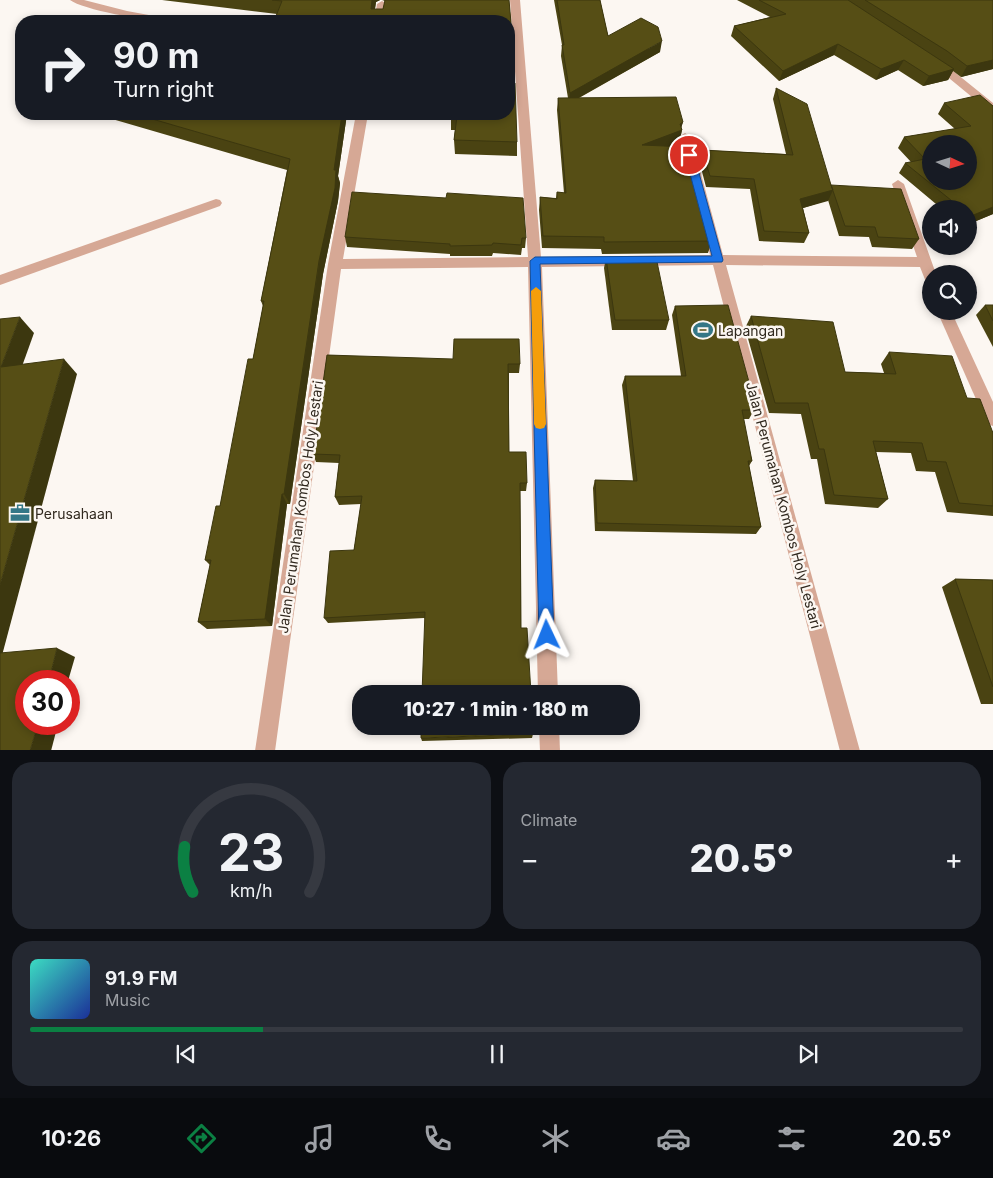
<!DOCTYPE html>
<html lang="en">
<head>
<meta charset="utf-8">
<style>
  body { margin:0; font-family:Inter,sans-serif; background:#242831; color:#f1f3f6; height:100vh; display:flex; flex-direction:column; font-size:19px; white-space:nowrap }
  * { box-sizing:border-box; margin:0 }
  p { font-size:16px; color:#9ea1a6 }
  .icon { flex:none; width:28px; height:28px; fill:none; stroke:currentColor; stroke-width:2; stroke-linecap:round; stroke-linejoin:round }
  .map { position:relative; height:750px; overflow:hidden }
  .drawer { display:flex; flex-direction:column; gap:12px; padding:12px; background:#0d0f14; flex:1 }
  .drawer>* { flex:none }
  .hud { position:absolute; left:15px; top:15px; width:500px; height:105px; border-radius:20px; box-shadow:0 2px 8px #0003; background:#171b24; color:#f1f3f6; overflow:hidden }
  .needle { width:32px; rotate:94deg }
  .tools { position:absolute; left:922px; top:135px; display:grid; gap:10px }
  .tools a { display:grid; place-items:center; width:55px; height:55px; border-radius:50%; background:#171b24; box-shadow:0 2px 8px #0003; font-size:25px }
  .speed { position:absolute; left:15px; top:670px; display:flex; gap:10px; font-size:25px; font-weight:700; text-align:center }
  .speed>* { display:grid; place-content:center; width:65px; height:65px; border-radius:50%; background:#171b24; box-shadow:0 2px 8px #0003; line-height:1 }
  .speed .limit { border:8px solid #d22; background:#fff; color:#111 }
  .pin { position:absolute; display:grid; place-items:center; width:42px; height:42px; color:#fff; margin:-21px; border:2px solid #fff; border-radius:50%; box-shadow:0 1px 5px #0007 }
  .me { position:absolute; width:55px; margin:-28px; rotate:358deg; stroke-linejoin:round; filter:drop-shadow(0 0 4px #0008) }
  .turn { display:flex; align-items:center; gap:18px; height:105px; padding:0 15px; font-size:22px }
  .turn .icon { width:65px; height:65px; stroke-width:2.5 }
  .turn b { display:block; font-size:35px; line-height:42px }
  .big { font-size:38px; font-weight:800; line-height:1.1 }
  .drawer .card { flex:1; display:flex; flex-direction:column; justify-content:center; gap:8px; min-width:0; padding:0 18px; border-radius:20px; background:#242831 }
  .drawer .dial { align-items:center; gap:0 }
  .dial svg { height:130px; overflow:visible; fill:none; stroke:#363941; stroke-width:7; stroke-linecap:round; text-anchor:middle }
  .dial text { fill:#f1f3f6; stroke:none }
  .song { display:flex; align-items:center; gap:15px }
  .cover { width:60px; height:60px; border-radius:8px; background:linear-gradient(135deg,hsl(170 70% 55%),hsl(230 70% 35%)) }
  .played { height:5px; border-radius:2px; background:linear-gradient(90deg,#0b8043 25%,#363941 25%) }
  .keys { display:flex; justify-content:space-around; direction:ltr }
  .heat { display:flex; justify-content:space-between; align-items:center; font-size:28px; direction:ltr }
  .drawer .tiles { flex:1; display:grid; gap:12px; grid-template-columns:1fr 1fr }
  .card:last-child { grid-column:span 2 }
  .trip { position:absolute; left:352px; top:685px; width:288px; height:50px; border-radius:20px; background:#171b24; box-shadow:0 2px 8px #0003; font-weight:800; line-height:50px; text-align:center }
  .dock { display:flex; height:80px; justify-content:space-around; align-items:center; background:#090b0e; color:#9ea1a6 }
  .dock .icon { width:35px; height:35px }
  .dock .on { color:#0b8043 }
  .dock b { font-size:22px; color:#f1f3f6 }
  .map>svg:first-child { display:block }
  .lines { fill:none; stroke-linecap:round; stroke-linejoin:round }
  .service { fill:#d6a895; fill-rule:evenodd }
  .minor { fill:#d6a895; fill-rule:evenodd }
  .wall { fill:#4a4312 }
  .shaded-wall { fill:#3c370f }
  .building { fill:#564e15; stroke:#3c370f; fill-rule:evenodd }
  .route { fill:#1a73e8; stroke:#114b97 }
  .slow { fill:#f59e0b }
  .labels { text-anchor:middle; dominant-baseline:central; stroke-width:5; stroke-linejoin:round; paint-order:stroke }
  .poi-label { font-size:14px; fill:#30281e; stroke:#fcf7f2; text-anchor:start }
  .street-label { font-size:14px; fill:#30281e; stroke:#fcf7f2 }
</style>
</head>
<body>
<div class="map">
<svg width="993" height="751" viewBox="0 0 993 751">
  <rect width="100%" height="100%" fill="#fcf7f2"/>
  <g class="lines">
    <g class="service">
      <path d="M70,0H84L127,11L165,18L169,21C151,22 83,10 70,0Z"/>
      <polygon points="216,199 220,200 222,203 220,206 0,285 0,275"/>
    </g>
    <g class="minor">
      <polygon points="510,0 520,0 541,257 710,255 679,137 685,133 691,137 723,255 917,257 892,184 898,180 904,184 936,274 931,274 931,283 926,282 920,267 726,265 860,751 840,751 713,265 542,267 558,694 538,694 528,267 341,269 275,751 255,751 328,264 356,114 368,114 343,259 528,257"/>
      <polygon points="382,1 387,4 384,21 374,21 377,4"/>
      <polygon points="934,60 952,70 993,103 993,112 989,111 944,74 930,65 929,63"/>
      <polygon points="937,311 951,311 993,402 993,426 987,424"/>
      <polygon points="539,726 559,726 560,751 540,751"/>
    </g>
  </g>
  <g class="wall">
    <polygon points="162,0 380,0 376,2 375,9 383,9 385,1 382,0 509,0 511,23 511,36 277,14"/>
    <polygon points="554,0 600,0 608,36 660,52 579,98 683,122 681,128 682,130 679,143 669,146 712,241 708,253 602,254 601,249 542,248 539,210 540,197 556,198 557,192 564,193 557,110 558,98 568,98 561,56 562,45"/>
    <polygon points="737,0 993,0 993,69 961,77 953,71 948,80 923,86 898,70 876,80 834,55 779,81 731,36 734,26 770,17"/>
    <polygon points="776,88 831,185 919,239 912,249 872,247 869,237 839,236 828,200 803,208 809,233 804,243 759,241 750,189 706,187 699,160 702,150 786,154 773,99"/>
    <polygon points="944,103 993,106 993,214 969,224 969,209 942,209 899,173 905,163 911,162 898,148 904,137 955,129 938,114"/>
    <polygon points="95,114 351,114 347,114 338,176 340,183 338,201 323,274 290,504 287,504 272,626 207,629 198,622 210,565 205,560 220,506 253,359 263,306 261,301 287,170"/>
    <polygon points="451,114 517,142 517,156 455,154 454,140 455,130 451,130"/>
    <polygon points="345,237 526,238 525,248 522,248 521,255 493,253 492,256 450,256 450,254 347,247"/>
    <polygon points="606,258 669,320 666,330 612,330 604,268"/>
    <polygon points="985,305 993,305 993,347 976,315"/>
    <polygon points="675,306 755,404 753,407 754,410 749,419 743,419 752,461 749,466 761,527 756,534 595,531 593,488 595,480 633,481 622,385 625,376 681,376 672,315"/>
    <polygon points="751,316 845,372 884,373 881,364 889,352 967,398 993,433 993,516 947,512 935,472 916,471 911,453 876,452 888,499 878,508 825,504 817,459 811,459 801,414 769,413 745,328"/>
    <polygon points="327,355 520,364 519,373 509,373 509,452 527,483 526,491 520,491 521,628 531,694 424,618 328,623 324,618 354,550 361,504 339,505 335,497 339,463 316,462 313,454"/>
    <polygon points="955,579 993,580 993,704 981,704 942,587"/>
    <polygon points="533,734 532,738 422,741 421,738"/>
  </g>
  <g class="shaded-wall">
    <polygon points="372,0 380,0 376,2 373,21 371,9"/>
    <polygon points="511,23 511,36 509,59 509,48"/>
    <polygon points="662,41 660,52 569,103 570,93"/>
    <polygon points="838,44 834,55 779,81 783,71"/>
    <polygon points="904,60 898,70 876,80 881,69"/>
    <polygon points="993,60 993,69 961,77 967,66"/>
    <polygon points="954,69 948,80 923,86 929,76"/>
    <polygon points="342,114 347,114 338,176 340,183 338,201 323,274 290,504 284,494"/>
    <polygon points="683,122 680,131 682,130 679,143 640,157 642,145"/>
    <polygon points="833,190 828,201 796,210 800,199"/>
    <polygon points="993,207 993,214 969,224 969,219 971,216"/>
    <polygon points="20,317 34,333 16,383 1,367"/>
    <polygon points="64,359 77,374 0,663 0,585"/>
    <polygon points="282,494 287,504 272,626 265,619"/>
    <polygon points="57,648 75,657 68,681 49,681"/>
    <polygon points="38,724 58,724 51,751 30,751"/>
  </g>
  <g class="building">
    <polygon points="272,0 372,0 371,9 383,9 385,0 509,0 511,23 509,48 509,21 274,21 282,1"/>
    <polygon points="557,0 600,0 608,36 641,18 658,27 662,41 570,93 562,45 564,45"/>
    <polygon points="759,0 848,0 954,69 929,76 904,60 881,69 838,44 783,71 734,26 786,14"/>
    <polygon points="865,0 993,0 993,60 967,66 947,51"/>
    <polygon points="104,19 104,21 87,21"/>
    <polygon points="515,83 517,142 454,140 457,116 450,116 451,114 509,114 509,84"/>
    <polygon points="776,88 807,104 831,185 901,189 919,239 878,237 875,227 845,226 831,185 833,190 800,199 809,233 764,231 754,179 710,176 702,150 793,155"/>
    <path d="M980,95L993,106V207L971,216L969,214V209H962L905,163L925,159L904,137L971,126L944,103ZM931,144H969V181H931Z"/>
    <polygon points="676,97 683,122 680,124 682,130 642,145 686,147 712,241 604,242 604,237 543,236 540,197 557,199 557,192 566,193 558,98"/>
    <polygon points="135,114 342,114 334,170 336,170 335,188 319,261 284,494 282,494 265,619 198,622 211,560 205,560 216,506 220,506 248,359 253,359 264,301 261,301 290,159"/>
    <polygon points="352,192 446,198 447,193 523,198 526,238 522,238 521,245 493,243 492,245 450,246 450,244 345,237"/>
    <polygon points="656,257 669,320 615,320 606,258"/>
    <polygon points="728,305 755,404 752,404 754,410 742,410 752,461 748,461 761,527 597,523 595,480 637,481 625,376 686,376 675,306"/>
    <polygon points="985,305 993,305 993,321"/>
    <polygon points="751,316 833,322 845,372 896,374 889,352 952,356 967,398 980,399 993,433 993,506 959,503 946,462 927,461 922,443 873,441 888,499 834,495 824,449 819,449 808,403 775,403"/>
    <polygon points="20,317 1,367 64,359 0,585 0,319"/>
    <polygon points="454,339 519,339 520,364 508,364 509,452 526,452 527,483 520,483 521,628 527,628 531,694 422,694 425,612 324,618 330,551 354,550 362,496 335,497 340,455 313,454 327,355 453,359"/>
    <polygon points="955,579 993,580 993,687"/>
    <polygon points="57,648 49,681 26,681 26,724 38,724 30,751 0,751 0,653"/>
    <polygon points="421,726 533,726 533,734 421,738"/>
  </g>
  <polygon class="route" points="689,152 694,155 723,260 722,262 540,264 554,635 552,640 547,642 542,640 539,635 530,261 535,257 712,256 685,155"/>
  <polygon class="slow" points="536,287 541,291 546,424 544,428 540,429 536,428 534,424 531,291"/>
  <defs>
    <symbol id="stadium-bare" viewBox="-9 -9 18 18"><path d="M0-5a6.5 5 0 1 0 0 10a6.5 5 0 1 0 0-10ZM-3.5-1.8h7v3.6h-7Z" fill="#347787" stroke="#fcf7f2" stroke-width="2.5" paint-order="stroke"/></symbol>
    <symbol id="office-bare" viewBox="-9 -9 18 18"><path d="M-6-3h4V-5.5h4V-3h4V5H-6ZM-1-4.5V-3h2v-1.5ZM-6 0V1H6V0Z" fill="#347787" stroke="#fcf7f2" stroke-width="2.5" paint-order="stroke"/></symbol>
  </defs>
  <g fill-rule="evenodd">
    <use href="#stadium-bare" x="689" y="316" width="28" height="28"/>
    <use href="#office-bare" x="6" y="499" width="28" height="28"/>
  </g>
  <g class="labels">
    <g class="poi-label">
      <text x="718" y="330">Lapangan</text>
      <text x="35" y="513">Perusahaan</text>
    </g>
    <g class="street-label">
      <text transform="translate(784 505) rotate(75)">Jalan Perumahan Kombos Holy Lestari</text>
      <text transform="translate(300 507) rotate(-82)">Jalan Perumahan Kombos Holy Lestari</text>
    </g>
  </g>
</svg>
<div class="tools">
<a><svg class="needle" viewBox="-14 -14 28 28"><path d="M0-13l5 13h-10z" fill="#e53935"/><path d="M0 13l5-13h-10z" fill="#9ea1a6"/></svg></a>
<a><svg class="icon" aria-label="sound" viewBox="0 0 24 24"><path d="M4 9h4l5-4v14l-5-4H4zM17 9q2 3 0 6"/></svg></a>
<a><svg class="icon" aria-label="search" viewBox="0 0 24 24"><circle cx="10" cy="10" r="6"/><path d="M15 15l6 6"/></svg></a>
</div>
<div class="speed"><div class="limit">30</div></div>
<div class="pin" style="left:689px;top:155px;background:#d93025"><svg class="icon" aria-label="arrive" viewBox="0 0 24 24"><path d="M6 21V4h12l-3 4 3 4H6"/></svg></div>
<svg class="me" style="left:547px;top:635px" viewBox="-20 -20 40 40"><path d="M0-17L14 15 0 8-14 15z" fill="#1a73e8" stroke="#fff" stroke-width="4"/></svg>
<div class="trip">10:27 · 1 min · 180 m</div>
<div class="hud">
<div class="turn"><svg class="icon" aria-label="right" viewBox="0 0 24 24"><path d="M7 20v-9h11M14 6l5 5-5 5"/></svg><div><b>90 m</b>Turn right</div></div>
</div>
</div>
<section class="drawer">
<div class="tiles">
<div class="card dial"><svg viewBox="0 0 100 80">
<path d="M14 69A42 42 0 1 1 86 69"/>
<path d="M14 69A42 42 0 0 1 9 41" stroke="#0b8043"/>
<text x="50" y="56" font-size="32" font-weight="700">23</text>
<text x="50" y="72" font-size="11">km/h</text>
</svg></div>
<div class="card"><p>Climate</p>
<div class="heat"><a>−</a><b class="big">20.5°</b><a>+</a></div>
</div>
<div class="card">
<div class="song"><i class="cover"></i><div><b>91.9 FM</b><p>Music</p></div></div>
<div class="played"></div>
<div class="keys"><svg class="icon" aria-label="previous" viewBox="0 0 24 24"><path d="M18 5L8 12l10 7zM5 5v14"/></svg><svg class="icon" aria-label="pause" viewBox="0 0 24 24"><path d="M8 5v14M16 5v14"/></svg><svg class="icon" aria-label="next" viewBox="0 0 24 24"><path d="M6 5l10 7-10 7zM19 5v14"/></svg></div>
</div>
</div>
</section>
<nav class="dock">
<b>10:26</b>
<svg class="icon on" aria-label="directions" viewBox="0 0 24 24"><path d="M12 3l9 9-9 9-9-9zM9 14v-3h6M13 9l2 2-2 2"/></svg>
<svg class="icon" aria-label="music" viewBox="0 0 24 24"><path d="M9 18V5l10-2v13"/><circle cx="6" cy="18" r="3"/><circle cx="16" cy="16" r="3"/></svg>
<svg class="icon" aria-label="phone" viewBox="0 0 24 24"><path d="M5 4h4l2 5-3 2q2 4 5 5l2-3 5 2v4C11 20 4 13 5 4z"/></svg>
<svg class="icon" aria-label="climate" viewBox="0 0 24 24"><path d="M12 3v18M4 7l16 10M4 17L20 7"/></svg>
<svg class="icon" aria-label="car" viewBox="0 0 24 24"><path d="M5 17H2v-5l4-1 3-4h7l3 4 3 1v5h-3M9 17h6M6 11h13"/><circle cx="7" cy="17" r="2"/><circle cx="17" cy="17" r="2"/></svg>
<svg class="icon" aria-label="filters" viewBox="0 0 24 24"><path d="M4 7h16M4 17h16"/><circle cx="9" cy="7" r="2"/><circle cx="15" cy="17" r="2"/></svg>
<b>20.5°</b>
</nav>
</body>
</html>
